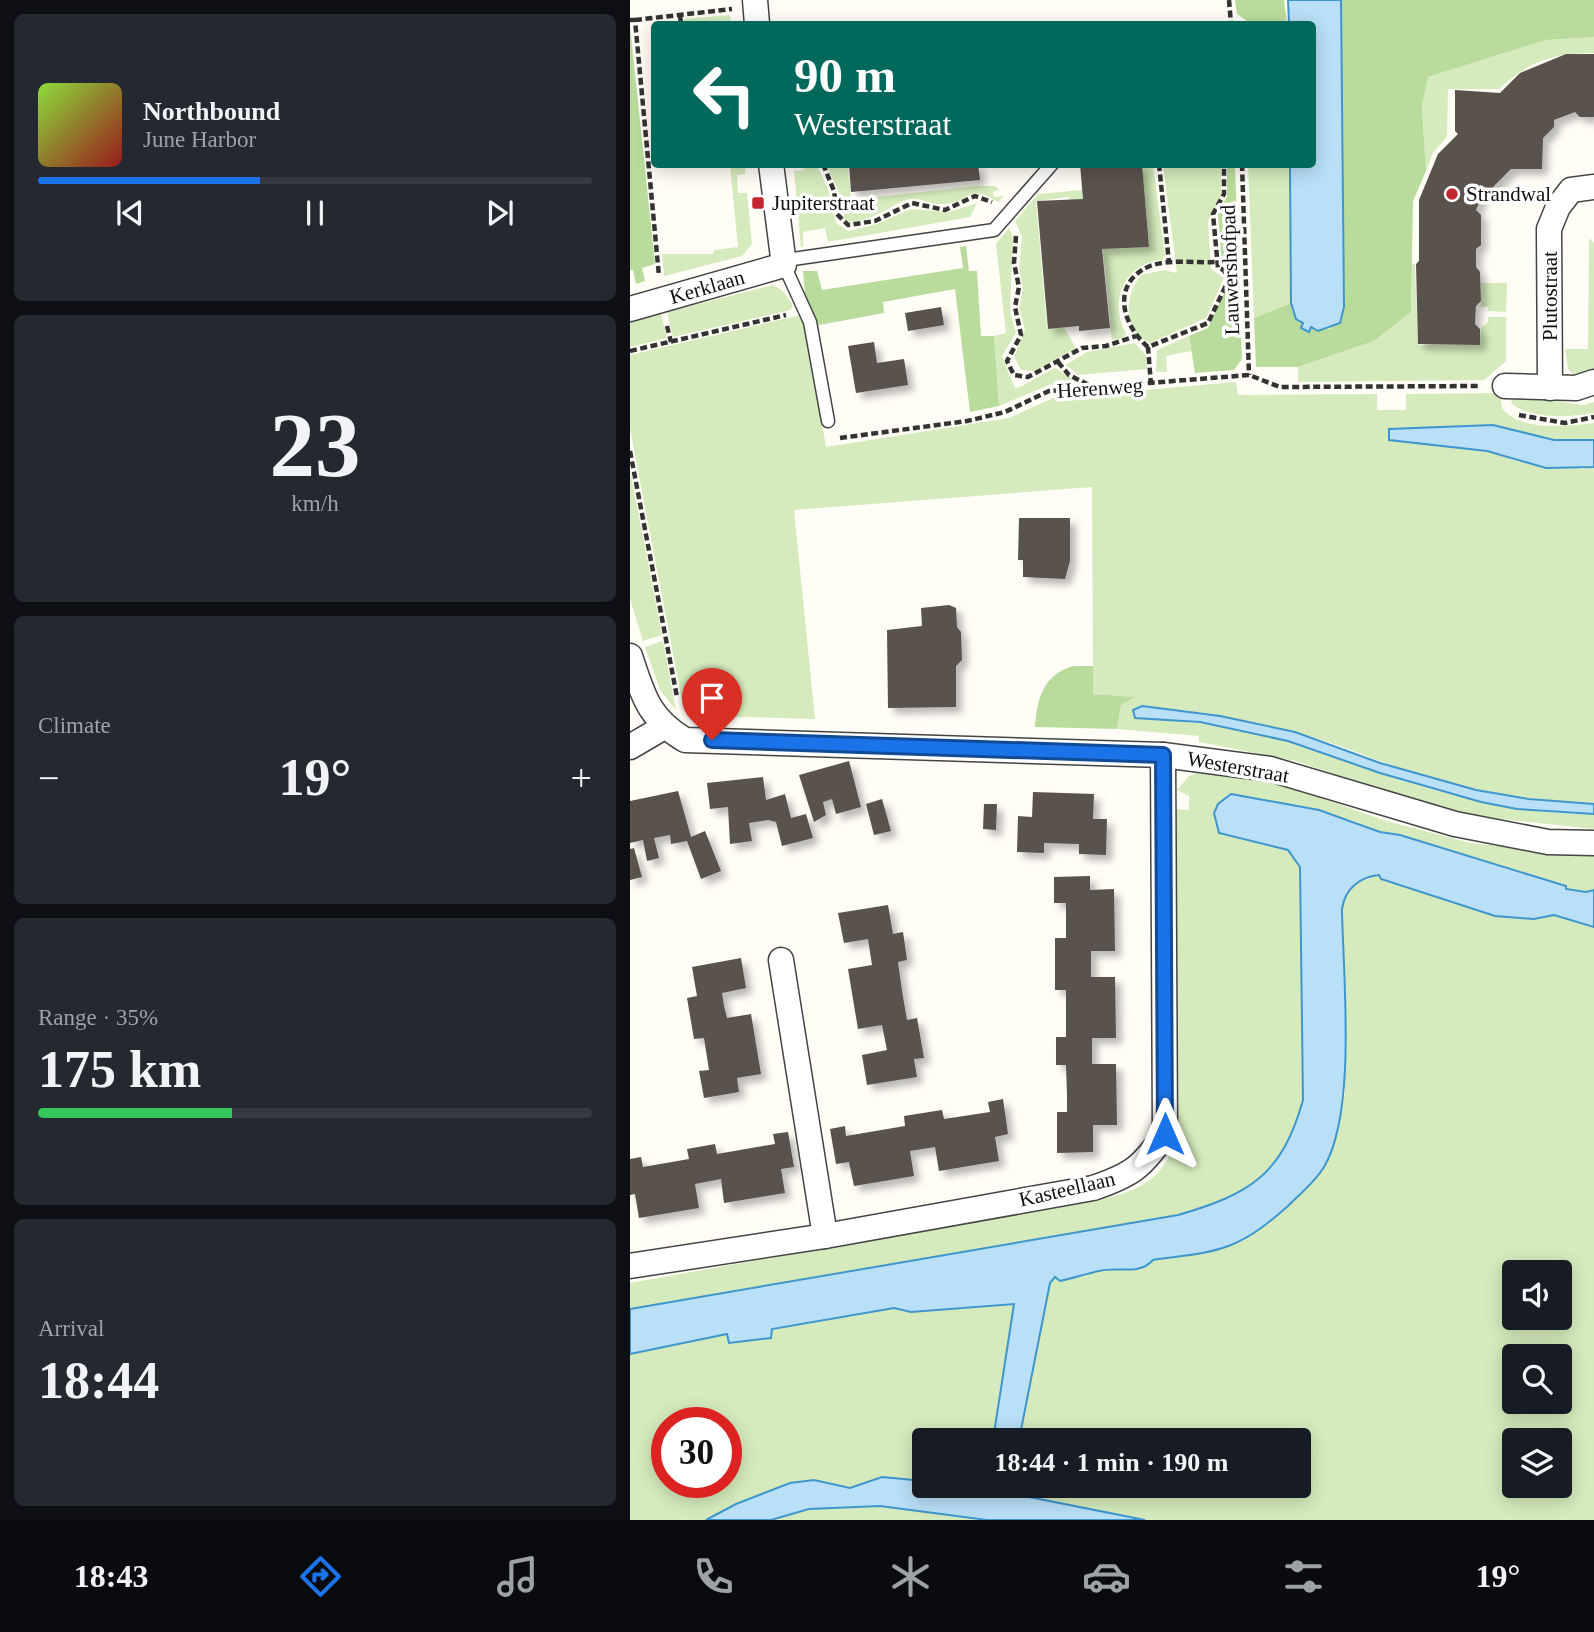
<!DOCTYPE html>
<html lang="en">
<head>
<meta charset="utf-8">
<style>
  body { margin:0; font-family:Georgia,serif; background:#242831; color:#f1f3f6; height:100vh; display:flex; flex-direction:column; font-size:26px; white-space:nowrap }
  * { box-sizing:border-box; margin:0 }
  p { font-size:23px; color:#9ea1a6 }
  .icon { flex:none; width:38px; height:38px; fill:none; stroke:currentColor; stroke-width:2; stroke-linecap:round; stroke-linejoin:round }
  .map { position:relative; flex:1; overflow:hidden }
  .drawer { display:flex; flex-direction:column; gap:14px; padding:14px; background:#0d0f14; width:630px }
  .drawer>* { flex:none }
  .guide { position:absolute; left:21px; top:21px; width:665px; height:147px; border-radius:7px; box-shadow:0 4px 18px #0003; background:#00695c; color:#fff; overflow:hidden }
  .buttons { position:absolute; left:872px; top:1260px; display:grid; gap:14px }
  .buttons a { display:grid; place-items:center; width:70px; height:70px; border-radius:7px; background:#171b24; box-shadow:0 4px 18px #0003; font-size:35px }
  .speed { position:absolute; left:21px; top:1407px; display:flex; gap:14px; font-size:35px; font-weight:700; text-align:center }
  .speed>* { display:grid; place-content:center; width:91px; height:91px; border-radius:50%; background:#171b24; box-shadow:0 4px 18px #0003; line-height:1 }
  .speed .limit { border:10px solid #d22; background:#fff; color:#111 }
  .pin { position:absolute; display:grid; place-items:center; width:60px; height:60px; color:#fff; margin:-72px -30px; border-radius:50% 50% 50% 0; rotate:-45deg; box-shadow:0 0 7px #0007 }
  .pin .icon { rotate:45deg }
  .me { position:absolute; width:77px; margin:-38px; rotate:0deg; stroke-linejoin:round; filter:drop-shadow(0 0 5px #0008) }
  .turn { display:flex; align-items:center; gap:24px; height:147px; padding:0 28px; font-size:32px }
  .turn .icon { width:91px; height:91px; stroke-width:2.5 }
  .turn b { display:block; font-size:49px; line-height:60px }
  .big { font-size:52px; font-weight:700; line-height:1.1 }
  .drawer .card { flex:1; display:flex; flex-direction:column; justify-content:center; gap:10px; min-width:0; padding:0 24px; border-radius:10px; background:#242831 }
  .drawer .dial { align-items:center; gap:0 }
  .dial b { font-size:91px; line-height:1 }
  .song { display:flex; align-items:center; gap:21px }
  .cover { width:84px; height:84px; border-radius:10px; background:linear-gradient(135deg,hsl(90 70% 55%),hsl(0 70% 35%)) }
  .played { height:7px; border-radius:4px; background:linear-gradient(90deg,#1a73e8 40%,#363941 40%) }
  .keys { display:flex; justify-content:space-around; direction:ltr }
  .heat { display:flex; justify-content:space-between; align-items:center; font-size:38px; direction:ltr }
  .charge { height:10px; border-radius:5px; background:linear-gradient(90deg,#34c759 35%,#363941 0) }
  .trip { position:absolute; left:282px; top:1428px; width:399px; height:70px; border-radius:7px; background:#171b24; box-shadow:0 4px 18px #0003; font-weight:700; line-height:70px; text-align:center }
  .dock { display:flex; height:112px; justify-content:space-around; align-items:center; background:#090b0e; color:#9ea1a6 }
  .dock .icon { width:49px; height:49px }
  .dock .selected { color:#1a73e8 }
  .dock b { font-size:32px; color:#f1f3f6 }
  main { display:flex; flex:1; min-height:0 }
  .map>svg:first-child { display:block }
  .green { fill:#d5ebbd; fill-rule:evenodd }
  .forest { fill:#b9dc9c }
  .water { fill:#b9e0f7; stroke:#3f96cf; stroke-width:2 }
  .building { fill:#5a524d; filter:url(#shadow) }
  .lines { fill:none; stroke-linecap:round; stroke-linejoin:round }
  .lane-casing { stroke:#444; stroke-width:15 }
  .street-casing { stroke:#444; stroke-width:27 }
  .path { stroke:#333; stroke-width:4.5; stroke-dasharray:7 3.5; stroke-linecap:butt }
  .lane { stroke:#fff; stroke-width:12 }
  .street { stroke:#fff; stroke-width:24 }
  .route-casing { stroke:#114b97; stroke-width:18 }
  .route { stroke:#1a73e8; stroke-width:12 }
  .poi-dot { fill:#c4262e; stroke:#fff; stroke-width:2.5 }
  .labels { text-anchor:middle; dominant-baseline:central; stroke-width:7; stroke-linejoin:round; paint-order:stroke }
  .poi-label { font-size:21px; fill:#111; stroke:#fff; text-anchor:start }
  .street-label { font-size:21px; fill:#111; stroke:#fff }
</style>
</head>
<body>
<main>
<section class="drawer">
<div class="card">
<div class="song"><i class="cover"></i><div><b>Northbound</b><p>June Harbor</p></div></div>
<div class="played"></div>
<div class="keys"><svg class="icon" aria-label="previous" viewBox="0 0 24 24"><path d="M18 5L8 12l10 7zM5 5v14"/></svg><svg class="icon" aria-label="pause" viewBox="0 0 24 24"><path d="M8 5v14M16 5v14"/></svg><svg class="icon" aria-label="next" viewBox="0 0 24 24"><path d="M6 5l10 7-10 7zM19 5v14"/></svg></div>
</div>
<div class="card dial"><b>23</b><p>km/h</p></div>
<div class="card"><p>Climate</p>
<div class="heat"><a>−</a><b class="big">19°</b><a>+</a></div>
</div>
<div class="card"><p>Range · 35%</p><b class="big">175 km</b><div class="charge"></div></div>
<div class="card"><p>Arrival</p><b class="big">18:44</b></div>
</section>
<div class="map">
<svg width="964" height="1520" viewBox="0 0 964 1520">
  <defs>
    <filter id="shadow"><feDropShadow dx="6" dy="6" stdDeviation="3.5" flood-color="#0004"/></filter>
  </defs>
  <rect width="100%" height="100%" fill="#fffdf5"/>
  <g class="green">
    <polygon points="100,15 101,24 55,24 54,19"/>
    <path d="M964,37V53C924,52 898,62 869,89H818L817,137L803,153L796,171L792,106L798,77L916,40Z"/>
    <polygon points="100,165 115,165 115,174 107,175 108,193 117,193 122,244 112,256 34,276 32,254 83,254 84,250 108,247"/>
    <polygon points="174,165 187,165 198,189 206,223 218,231 247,224 281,209 319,212 347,203 340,217 198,242 195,228 173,232 173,247 171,247 164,171 174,170"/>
    <path d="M196,165H218L221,200L346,186H365L369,190L363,192L364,197L374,196L368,202C335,182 342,203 313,204C303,205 292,198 281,199C260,203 241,225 215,221L209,192Z"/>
    <path d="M512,165H523L535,255L532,260C493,263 479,302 496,334L493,338L482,340L473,249L519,247Z"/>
    <path d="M533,165H591V196L578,221L581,269L594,278L576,318L520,343C492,330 494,297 511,275L534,270L547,273Z"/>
    <polygon points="618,165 660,165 661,303 624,318"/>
    <polygon points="452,190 453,199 439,200 439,197 406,201 417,329 434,328 446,348 404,371 391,370 384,357 395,330 389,308 393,289 389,268 392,237 385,221 408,194"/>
    <polygon points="379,228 383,237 380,311 386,333 372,356 385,388 390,387 425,368 447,382 419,385 369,406 364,336 376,333 366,244"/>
    <polygon points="959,238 964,243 964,374 950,381 938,369 935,349 958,349"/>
    <polygon points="782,264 785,264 788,345 850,345 851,328 858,322 858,317 876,317 876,361 854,380 668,382 668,367 744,341 781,312"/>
    <polygon points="851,283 877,283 876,312 858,311 858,307 851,307"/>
    <polygon points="143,285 153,291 163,305 160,310 43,337 37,312"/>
    <polygon points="31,314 37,338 0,347 0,322"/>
    <path d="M171,315L175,323L196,447L379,418L423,398L606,382L608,395L747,394V410H776V394L870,393L872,408C890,432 938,426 964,423V440H924L863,425L760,429L759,439L857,451L953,469L964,467V804C909,800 854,794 801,779C755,765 711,744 665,732C614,720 564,713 512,706L503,712L505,718C556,720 608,727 658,741C689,750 719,763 749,773C819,796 890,815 964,814V829L841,816L766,796L666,761L569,742V736L487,729L491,705L503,697L463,694L462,487L164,510L185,719L75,716L53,706L0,429V355Z"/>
    <polygon points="559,336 561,351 536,356 537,372 526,372 527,350"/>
    <polygon points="505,343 516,356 517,369 448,375 436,365 457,352"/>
    <path d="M880,394L953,405L964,402V413C940,417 903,420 882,404Z"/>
    <polygon points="0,470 32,635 13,641 0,599"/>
    <polygon points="33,641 46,710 30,690 15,647"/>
    <path d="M576,770L666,789L753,820L840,843L964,855V890L956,893L935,889L936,885L770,835L750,832L719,819L589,833L658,850L670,867L673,1100C652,1175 620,1194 548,1215L0,1309V1283L481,1197C520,1186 535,1174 548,1134L544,809L559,810V796L547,790L559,776Z"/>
    <path d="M749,875L818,902L865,916L904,919L924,915L964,927V1520H362L365,1486H668V1440H370L379,1351L363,1440H294V1481L252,1477L220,1488L199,1485L132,1495L106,1504L76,1520H0V1354L98,1334L99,1343L141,1338L142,1329L264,1308L281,1312L425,1276H454L470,1270L517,1266L522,1260L568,1254L694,1166L704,1142L715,1093L713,902L724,884ZM884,1272H929V1318H884ZM884,1356H929V1402H884ZM37,1423H96V1482H37ZM884,1440H929V1486H884Z"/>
    <polygon points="205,1506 250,1506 357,1520 141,1520 154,1514"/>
  </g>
  <g class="forest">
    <polygon points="605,0 654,0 657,24 621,24 607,14"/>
    <polygon points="711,0 964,0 964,37 916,40 798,77 792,106 796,171 783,201 781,312 744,341 668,367 626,367 624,318 661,303 662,311 679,331 681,327 700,329 714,307"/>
    <polygon points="0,25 25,264 12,268 15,281 6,284 3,270 0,270"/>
    <polygon points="597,165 605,165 612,359 604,370 565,373 559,336 578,328 602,276 601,269 592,265 588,214 597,196"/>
    <polygon points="336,246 339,271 347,271 351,336 364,336 369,406 340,412 325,289 253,302 254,313 189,325 176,305 173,271 187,271 192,290 333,268 330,247"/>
    <path d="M443,666H463V694L505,697L491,705L487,729L405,727C407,699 413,675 443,666Z"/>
  </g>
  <g class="water">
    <polygon points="658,0 711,0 714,307 710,323 688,331 681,327 679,332 671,328 673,323 666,319 661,303 660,165 682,164 682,24 659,24"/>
    <polygon points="863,425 924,440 964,440 964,467 916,468 857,451 759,440 759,429"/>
    <polygon points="512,706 590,716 665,732 750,763 846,790 899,799 964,804 964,814 887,809 851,802 750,773 658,741 570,722 505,718 503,710"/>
    <path d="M601,794L689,810L750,832L770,835L936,886V889L956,892L964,890V927L924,915L904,919L865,916L751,879L749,875C729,877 715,889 712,909C713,975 727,1112 694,1167C685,1182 670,1194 658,1206C641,1221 623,1236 601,1245C576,1255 549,1256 523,1260C509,1276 487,1266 469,1271C456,1274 443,1278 430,1281L425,1277L420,1283L389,1440H363L384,1304L281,1312L264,1308L142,1329L141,1338L99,1343L97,1334L0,1354V1309L548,1215C620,1194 652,1175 673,1100L670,867L658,850L589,833L584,813L588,804Z"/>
    <polygon points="252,1477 294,1481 294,1486 380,1486 379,1493 515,1520 357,1520 250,1506 179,1509 141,1520 76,1520 106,1504 160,1483 184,1480 220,1488"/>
  </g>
  <g class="building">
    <polygon points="936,54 964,54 964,117 950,117 945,112 924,120 924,127 913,138 912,169 881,169 862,188 855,188 846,210 851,215 851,245 846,249 846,267 850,272 851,301 846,306 845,324 850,329 850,345 788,344 786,264 789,261 789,200 808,154 828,134 825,131 825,90 870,93 890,73"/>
    <polygon points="219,164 348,164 350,180 221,192"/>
    <polygon points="450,164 512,164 519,247 472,249 480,328 449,331 449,326 418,329 407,201 453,199"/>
    <polygon points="311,307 314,325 278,331 275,313"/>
    <polygon points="244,342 247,363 274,359 278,385 226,393 218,346"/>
    <polygon points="389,518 440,518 440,561 435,579 393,577 393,560 388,560"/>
    <polygon points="319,605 326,608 327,627 331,632 332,660 326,666 326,707 258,708 257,630 292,626 291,608"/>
    <polygon points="219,761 231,807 206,814 202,799 193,802 196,815 184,822 169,775"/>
    <polygon points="133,777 136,800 155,794 161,818 176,814 183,838 152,846 146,822 138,820 119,823 122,841 100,844 98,807 80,809 77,783"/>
    <polygon points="48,791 61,837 75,831 91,871 71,879 57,841 41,844 40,835 24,838 29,858 17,861 13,840 0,843 0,801"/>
    <polygon points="403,792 464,794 463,819 477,819 476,855 449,854 449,844 414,843 414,853 387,852 388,816 402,817"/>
    <polygon points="252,799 261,831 244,835 236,804"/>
    <polygon points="354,804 367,804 366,830 353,829"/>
    <polygon points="4,848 12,877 0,880 0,849"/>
    <polygon points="460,876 460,890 484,889 485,951 461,951 461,977 485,977 486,1038 462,1038 462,1064 486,1064 487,1125 463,1125 463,1152 427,1153 427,1112 437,1112 437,1095 436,1065 426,1065 426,1037 436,1037 436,990 425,990 425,938 436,938 436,903 424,903 424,877"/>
    <polygon points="258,905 263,934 273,932 277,960 268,962 272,991 277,1020 287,1018 294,1058 284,1059 287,1077 237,1085 232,1055 257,1050 252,1025 228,1029 218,969 242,965 238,939 214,943 208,913"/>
    <polygon points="111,958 116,988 92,993 94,1006 97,1018 121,1014 131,1074 107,1078 109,1092 74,1098 69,1071 79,1070 74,1038 64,1039 57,998 67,996 62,967"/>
    <polygon points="373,1099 378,1134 365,1137 369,1161 309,1171 305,1147 280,1151 284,1176 224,1186 219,1162 206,1164 200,1129 215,1126 216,1136 275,1126 274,1116 312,1110 314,1119 360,1112 358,1102"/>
    <polygon points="158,1132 164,1167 151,1169 155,1193 94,1203 91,1179 65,1184 69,1208 9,1218 5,1194 0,1195 0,1159 11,1157 13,1167 59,1159 57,1149 85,1144 87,1154 145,1144 143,1134"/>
  </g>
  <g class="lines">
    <defs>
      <polyline id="lane" points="198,421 180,322 154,265 163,259 364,230 422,164"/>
      <g id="street">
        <polyline points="125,0 127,24"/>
        <polyline points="0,309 154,265 141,164"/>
        <polyline points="875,386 946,388 964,382"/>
        <polyline points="920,388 919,229 928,207 941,190 964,187"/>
        <path d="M0,656C13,695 18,718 55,740L533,755L640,769L825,824L918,842L964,843"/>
        <polyline points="0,747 34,727"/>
        <polyline points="151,960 195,1236"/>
        <path d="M0,1266L195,1236L463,1188C502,1175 512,1167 535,1134L533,755"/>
      </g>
    </defs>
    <use href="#lane" class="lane-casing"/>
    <use href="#street" class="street-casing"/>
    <g class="path">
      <polyline points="599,0 601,24"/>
      <polyline points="50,15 51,24"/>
      <polyline points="0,20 5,20 29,276"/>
      <polyline points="5,20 102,9"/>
      <polyline points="193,164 204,191 207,214 218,225 245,221 282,203 315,210 345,196 362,202"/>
      <polyline points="529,164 539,263"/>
      <polyline points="612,164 619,375"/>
      <polyline points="386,236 384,263 389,287 385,307 391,335 377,361 384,375 398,377 452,348 476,346 506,336"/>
      <polyline points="37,326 41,342"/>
      <path d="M518,347C492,325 480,283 520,266C539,259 566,263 587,262"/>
      <polyline points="0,351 156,315"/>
      <polyline points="428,362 439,375 463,387"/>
      <polyline points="521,385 518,347 578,323 598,281 594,270 588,268 583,214 594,194 594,164"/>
      <polyline points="889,415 935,423 964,417"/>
      <polyline points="210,438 337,421 375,412 419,391 619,375 650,387 849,386"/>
      <polyline points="0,451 47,697"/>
    </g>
    <use href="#lane" class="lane"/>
    <use href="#street" class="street"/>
  </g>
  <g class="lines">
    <defs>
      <polyline id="route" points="82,740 533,755 535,1134"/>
    </defs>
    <use href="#route" class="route-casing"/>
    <use href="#route" class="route"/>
  </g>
  <g class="poi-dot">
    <circle cx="822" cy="194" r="7"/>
    <rect x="121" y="196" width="14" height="14" rx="3.5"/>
  </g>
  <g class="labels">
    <g class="poi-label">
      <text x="836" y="194">Strandwal</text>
      <text x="142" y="203">Jupiterstraat</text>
    </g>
    <g class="street-label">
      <text transform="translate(600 270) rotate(-92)">Lauwershofpad</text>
      <text transform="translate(77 287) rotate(-16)">Kerklaan</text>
      <text transform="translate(920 296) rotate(-90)">Plutostraat</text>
      <text transform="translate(470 388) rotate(-4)">Herenweg</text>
      <text transform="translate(608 767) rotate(10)">Westerstraat</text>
      <text transform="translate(437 1189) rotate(-13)">Kasteellaan</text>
    </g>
  </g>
</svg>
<div class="buttons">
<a><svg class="icon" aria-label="sound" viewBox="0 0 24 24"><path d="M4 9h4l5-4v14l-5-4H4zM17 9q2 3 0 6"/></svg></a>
<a><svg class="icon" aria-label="search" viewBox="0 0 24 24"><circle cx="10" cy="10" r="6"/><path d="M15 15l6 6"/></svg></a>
<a><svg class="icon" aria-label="layers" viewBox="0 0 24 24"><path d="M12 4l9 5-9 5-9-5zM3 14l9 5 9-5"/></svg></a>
</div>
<div class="speed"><div class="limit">30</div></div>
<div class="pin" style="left:82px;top:740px;background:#d93025"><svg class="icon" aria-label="arrive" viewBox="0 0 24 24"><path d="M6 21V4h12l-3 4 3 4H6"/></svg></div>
<svg class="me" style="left:535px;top:1134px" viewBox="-20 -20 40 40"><path d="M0-17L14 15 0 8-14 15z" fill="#1a73e8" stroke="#fff" stroke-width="4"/></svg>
<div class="trip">18:44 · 1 min · 190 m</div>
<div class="guide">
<div class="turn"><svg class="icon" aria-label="left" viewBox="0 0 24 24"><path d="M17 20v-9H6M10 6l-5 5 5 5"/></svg><div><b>90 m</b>Westerstraat</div></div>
</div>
</div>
</main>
<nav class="dock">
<b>18:43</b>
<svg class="icon selected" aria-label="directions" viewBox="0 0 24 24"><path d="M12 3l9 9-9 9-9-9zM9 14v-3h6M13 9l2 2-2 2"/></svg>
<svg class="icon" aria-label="music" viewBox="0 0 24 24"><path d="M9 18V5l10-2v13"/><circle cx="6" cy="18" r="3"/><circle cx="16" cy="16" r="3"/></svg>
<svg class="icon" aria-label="phone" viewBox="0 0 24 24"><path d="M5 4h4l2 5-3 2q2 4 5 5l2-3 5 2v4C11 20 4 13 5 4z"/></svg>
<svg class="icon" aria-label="climate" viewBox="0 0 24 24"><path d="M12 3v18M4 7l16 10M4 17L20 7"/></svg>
<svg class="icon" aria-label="car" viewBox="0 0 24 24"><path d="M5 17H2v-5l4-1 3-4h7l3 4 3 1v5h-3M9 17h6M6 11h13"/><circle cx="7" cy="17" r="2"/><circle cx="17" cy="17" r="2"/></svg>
<svg class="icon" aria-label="filters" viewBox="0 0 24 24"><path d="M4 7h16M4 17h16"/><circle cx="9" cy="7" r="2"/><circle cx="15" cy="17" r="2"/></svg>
<b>19°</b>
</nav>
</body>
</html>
